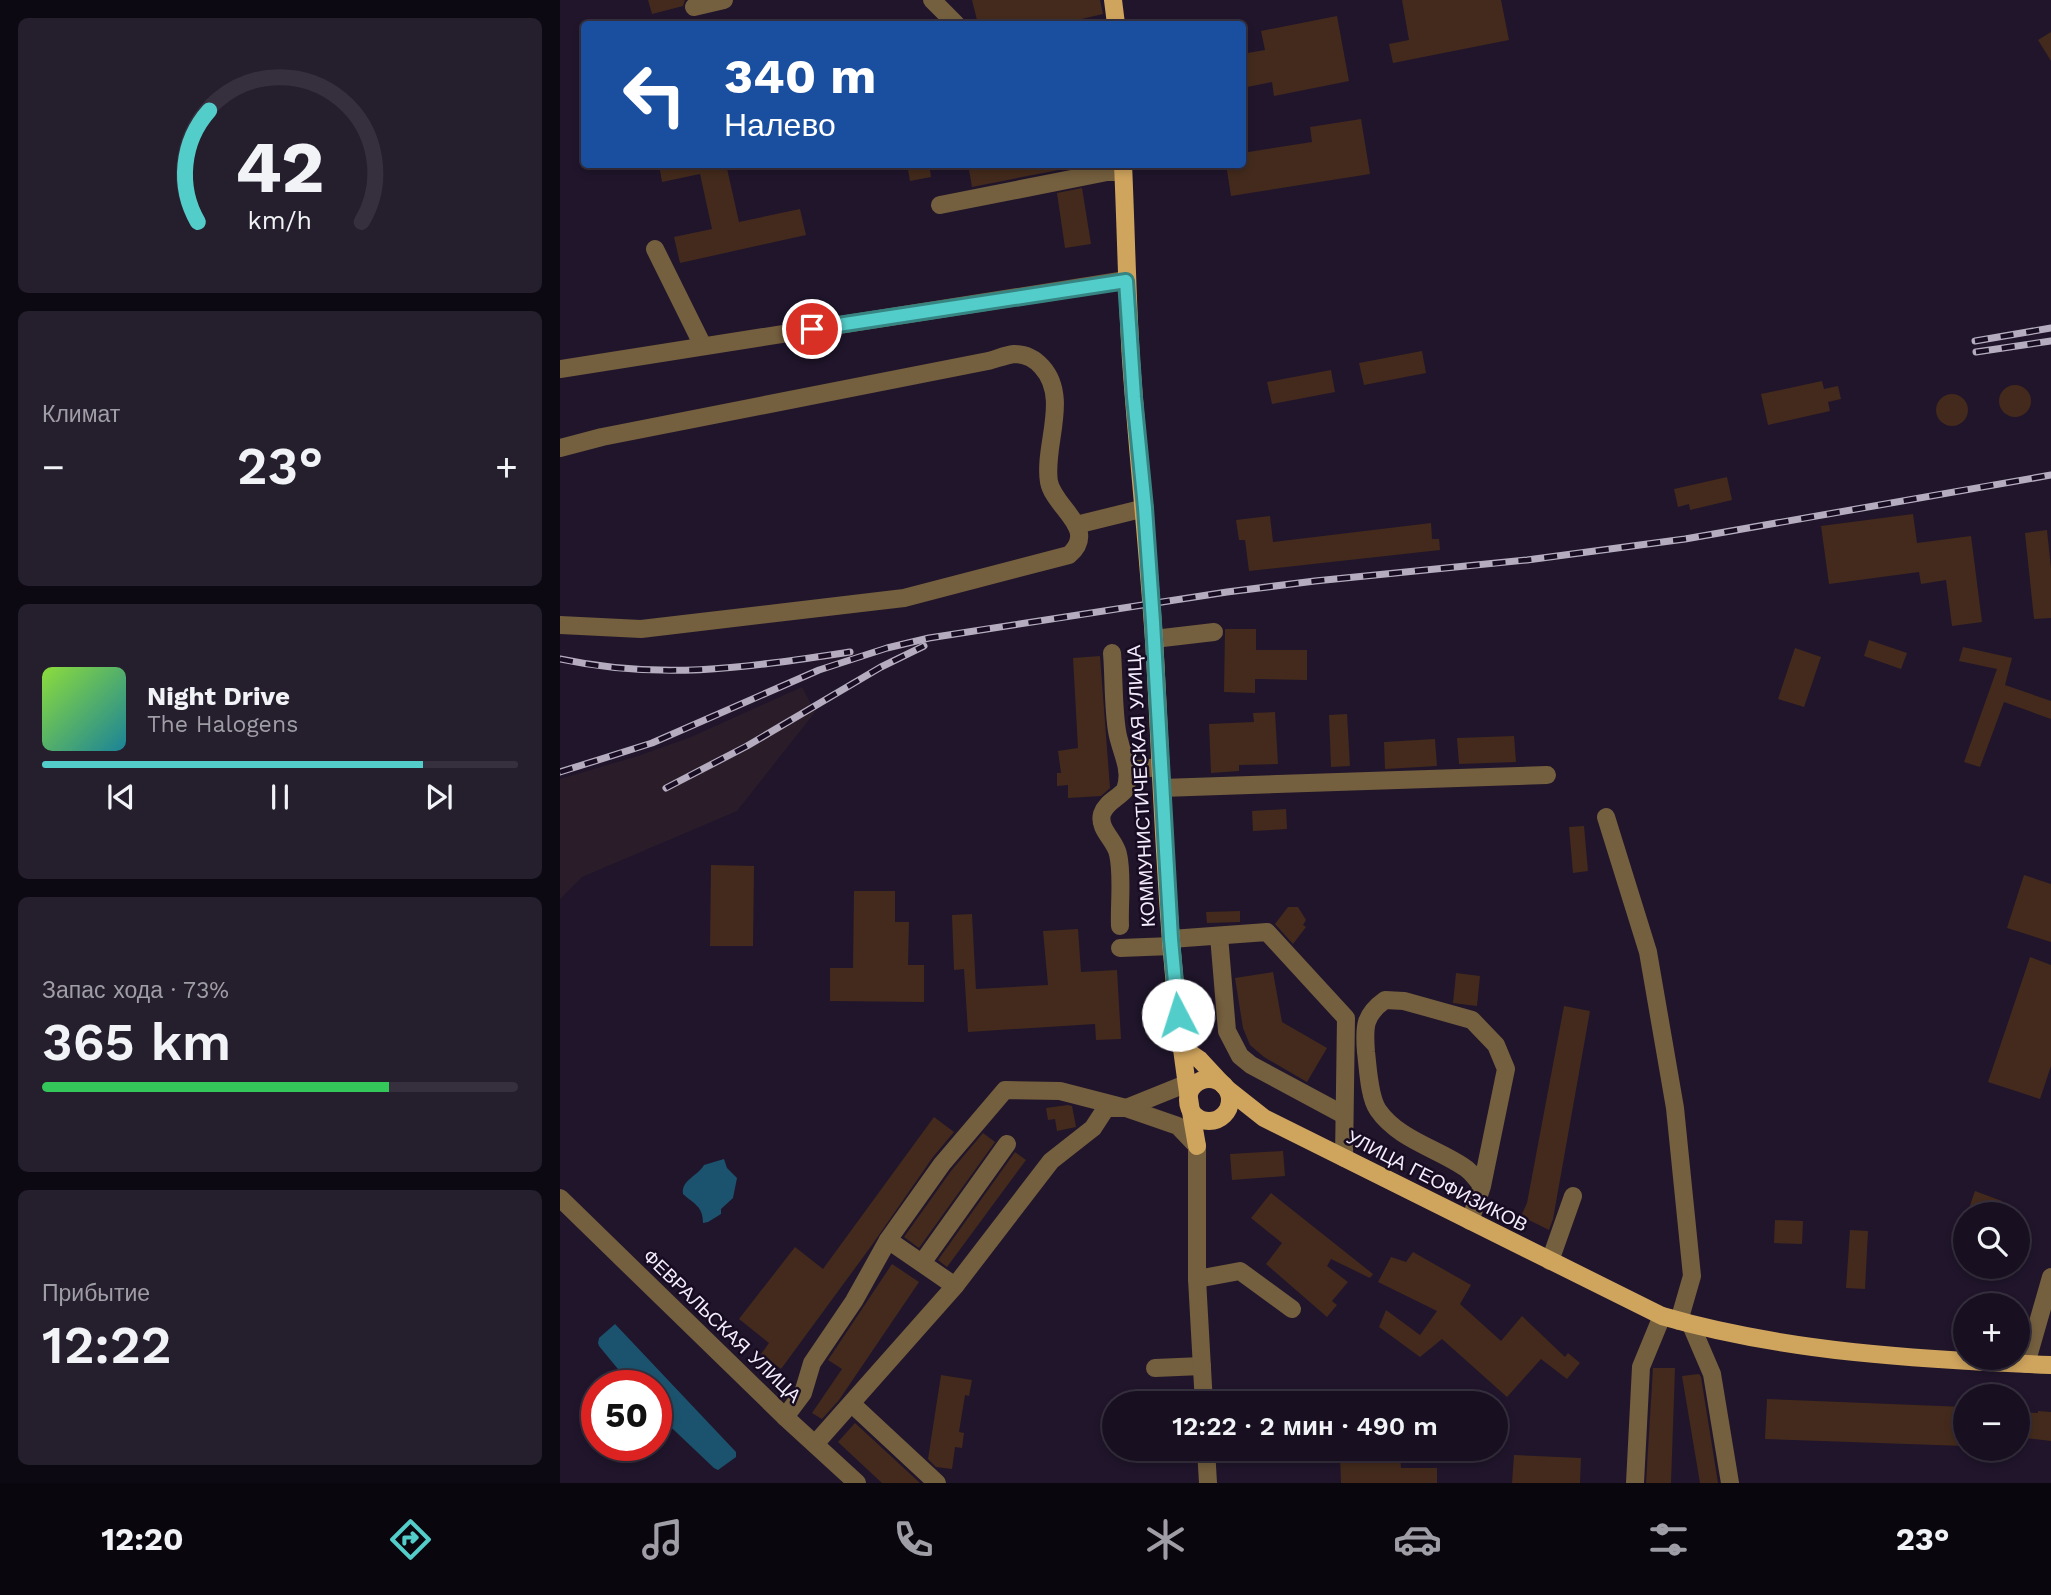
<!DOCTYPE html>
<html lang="ru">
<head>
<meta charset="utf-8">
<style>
  body { margin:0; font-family:"Work Sans",sans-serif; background:#251e2d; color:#f1f3f6; height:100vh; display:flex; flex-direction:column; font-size:26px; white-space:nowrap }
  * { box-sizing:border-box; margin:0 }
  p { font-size:23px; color:#9f9da5 }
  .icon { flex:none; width:38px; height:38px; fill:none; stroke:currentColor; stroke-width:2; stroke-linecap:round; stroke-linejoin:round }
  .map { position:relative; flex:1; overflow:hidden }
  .details { display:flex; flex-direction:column; gap:18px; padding:18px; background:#0d0912; width:560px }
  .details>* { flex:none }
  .top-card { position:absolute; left:21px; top:21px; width:665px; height:147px; border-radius:7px; box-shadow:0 4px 10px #0003,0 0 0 2px #36303e; background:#1a4fa0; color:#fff; overflow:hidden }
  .tools { position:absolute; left:1393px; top:1202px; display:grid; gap:14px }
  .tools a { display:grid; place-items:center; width:77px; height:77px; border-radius:50%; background:#181020; box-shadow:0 4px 10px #0003,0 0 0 2px #36303e; font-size:35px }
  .speed { position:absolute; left:21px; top:1370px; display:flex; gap:14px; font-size:35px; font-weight:700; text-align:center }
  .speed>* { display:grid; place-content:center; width:91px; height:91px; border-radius:50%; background:#181020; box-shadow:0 4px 10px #0003,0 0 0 2px #36303e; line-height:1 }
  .speed .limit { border:10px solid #d22; background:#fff; color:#111 }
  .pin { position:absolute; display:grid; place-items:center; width:60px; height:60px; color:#fff; margin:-30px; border:4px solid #fff; border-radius:50%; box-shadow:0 2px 7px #0007 }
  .me { position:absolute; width:77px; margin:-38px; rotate:355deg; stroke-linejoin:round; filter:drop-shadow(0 0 5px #0008) }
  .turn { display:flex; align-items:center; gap:24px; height:147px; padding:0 28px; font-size:32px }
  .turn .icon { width:91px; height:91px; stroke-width:2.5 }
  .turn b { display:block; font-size:49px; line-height:60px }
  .big { font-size:52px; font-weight:600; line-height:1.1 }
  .details .widget { flex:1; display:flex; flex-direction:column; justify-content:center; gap:10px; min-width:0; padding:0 24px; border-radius:10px; background:#251e2d }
  .details .dial { align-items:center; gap:0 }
  .dial svg { height:182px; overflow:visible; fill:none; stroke:#36303e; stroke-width:7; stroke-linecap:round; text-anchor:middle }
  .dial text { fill:#f1f3f6; stroke:none }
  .song { display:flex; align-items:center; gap:21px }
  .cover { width:84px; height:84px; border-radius:10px; background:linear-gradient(135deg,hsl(90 70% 55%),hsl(190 70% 35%)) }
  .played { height:7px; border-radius:4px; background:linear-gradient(90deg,#53cdc9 80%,#36303e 80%) }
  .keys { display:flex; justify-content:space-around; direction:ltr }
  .heat { display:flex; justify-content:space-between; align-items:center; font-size:38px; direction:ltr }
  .charge { height:10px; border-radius:5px; background:linear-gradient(90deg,#34c759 73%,#36303e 0) }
  .trip { position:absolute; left:542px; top:1391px; width:406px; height:70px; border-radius:35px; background:#181020; box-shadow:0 4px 10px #0003,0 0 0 2px #36303e; font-weight:600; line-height:70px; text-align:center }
  .dock { display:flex; height:112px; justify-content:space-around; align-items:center; background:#0a060d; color:#9f9da5 }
  .dock .icon { width:49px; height:49px }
  .dock .active { color:#53cdc9 }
  .dock b { font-size:32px; color:#f1f3f6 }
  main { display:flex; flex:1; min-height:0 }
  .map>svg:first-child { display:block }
  .commercial { fill:#2a1d29 }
  .water { fill:#1b536e }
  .building { fill:#432a1c }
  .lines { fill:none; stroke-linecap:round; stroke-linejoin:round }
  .minor { stroke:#745f3e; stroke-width:18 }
  .major { stroke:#cfa45d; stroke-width:18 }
  .rail-casing { stroke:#b5adbf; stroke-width:7 }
  .rail { stroke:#170c21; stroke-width:4.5; stroke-dasharray:13; stroke-linecap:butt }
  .route-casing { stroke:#368583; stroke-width:18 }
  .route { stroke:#53cdc9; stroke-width:12 }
  .labels { text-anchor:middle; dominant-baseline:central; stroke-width:5; stroke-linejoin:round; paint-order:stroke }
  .street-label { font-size:19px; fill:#f3ecfc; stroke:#170c21 }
</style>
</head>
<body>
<main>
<section class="details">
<div class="widget dial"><svg viewBox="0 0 100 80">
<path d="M14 69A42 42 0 1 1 86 69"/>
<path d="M14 69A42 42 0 0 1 19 20" stroke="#53cdc9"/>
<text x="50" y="56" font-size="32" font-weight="700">42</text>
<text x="50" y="72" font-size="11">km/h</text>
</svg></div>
<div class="widget"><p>Климат</p>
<div class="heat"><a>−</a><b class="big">23°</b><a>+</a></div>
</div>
<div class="widget">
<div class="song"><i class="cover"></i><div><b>Night Drive</b><p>The Halogens</p></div></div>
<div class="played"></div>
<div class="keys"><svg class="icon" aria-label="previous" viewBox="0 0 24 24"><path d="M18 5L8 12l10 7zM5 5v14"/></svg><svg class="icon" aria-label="pause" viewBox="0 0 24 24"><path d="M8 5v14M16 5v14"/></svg><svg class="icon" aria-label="next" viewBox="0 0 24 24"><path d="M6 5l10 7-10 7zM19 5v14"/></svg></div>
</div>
<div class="widget"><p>Запас хода · 73%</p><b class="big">365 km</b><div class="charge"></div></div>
<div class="widget"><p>Прибытие</p><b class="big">12:22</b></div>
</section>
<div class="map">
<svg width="1491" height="1483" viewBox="0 0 1491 1483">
  <rect width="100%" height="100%" fill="#20152b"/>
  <polygon class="commercial" points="242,687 255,712 177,811 22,877 0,899 0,779 78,756 131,737"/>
  <g class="water">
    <path d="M164,1159L167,1168L177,1178L173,1198L161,1209V1214L148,1222L143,1223C143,1206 134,1204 123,1194C121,1180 138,1176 144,1165Z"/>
    <polygon points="55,1324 176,1452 176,1457 158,1470 154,1468 96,1413 96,1386 72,1386 39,1346 38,1343 39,1338"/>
  </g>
  <g class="building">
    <polygon points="88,0 125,0 123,6 92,14"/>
    <polygon points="412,0 540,0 543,14 500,24 418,24"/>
    <polygon points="842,0 941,0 949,40 833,63 829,44 849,40"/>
    <polygon points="777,16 789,81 714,96 712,82 682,88 682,54 705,50 701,31"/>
    <polygon points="1491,32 1491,61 1478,40"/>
    <polygon points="801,119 810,174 671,196 666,164 682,164 682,153 752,142 750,127"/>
    <polygon points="99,164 166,164 179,222 240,209 246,235 120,263 114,237 152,229 140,174 102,182"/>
    <polygon points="347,164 369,164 371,177 350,181"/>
    <polygon points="408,164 514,164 514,167 412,187"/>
    <polygon points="522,188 531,244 505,248 497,193"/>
    <polygon points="862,351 866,373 804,385 799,363"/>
    <polygon points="771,370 775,392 712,404 707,382"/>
    <polygon points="1262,381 1264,389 1278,386 1281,399 1268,402 1270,411 1208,425 1201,394"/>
    <circle cx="1455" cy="401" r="16"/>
    <circle cx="1392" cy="410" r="16"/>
    <polygon points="1167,477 1172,500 1130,510 1129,504 1118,507 1114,489"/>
    <polygon points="1353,514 1357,543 1411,536 1422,622 1392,626 1386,580 1361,584 1359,572 1269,584 1261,526"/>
    <polygon points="710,516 713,542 871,523 872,539 879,539 880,550 689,571 685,540 679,540 676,520"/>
    <polygon points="1487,530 1491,568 1491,618 1474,619 1465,533"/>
    <polygon points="665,629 696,629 696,650 747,650 747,680 695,679 695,693 664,692"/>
    <polygon points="1309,640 1347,653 1341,669 1304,656"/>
    <polygon points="1403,647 1452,658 1445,685 1491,701 1491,719 1444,702 1420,767 1404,762 1437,669 1399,661"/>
    <polygon points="1235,648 1261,657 1244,707 1218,699"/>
    <polygon points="540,656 550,788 541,796 508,798 508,785 497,786 497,773 501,773 498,751 518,748 513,658"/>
    <polygon points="715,712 718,764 679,765 679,771 651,773 649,724 694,722 693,713"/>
    <polygon points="787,714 790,766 771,767 769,715"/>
    <polygon points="954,736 956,762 899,764 897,738"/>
    <polygon points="875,739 877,766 825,769 824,742"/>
    <polygon points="726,809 727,829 693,831 692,811"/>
    <polygon points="1024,826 1028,871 1013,873 1009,827"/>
    <polygon points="151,865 194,866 193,946 150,946"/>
    <polygon points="1464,875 1491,884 1491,942 1447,928"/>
    <polygon points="294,891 335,891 335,922 349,922 348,965 364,965 364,1002 270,1001 270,968 293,968"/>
    <polygon points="728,907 738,907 746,920 743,925 746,927 733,944 715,924"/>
    <polygon points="680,911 680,922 647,923 646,912"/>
    <polygon points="412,914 416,989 488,985 483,931 518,929 521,972 557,970 561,1039 536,1040 535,1024 408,1032 404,969 394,970 392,915"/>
    <polygon points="1470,957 1491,965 1491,1066 1480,1099 1428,1082"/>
    <polygon points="713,972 722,1022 767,1048 747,1082 704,1057 690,1045 683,1028 675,978"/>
    <polygon points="896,973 920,976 917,1006 893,1003"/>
    <polygon points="1004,1006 1030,1011 993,1219 989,1230 961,1216 967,1203"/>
    <polygon points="508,1105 512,1106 516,1127 497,1131 495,1119 488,1120 486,1108"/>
    <polygon points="374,1117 394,1132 373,1157 312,1245 221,1369 201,1354 209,1343 179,1319 235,1247 263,1269"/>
    <polygon points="423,1133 435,1142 359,1248 344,1237 391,1171"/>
    <polygon points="723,1151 725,1176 672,1180 670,1154"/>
    <polygon points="455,1152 466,1160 387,1267 378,1260"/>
    <polygon points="1415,1191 1442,1201 1437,1214 1407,1214"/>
    <polygon points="711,1193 813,1274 810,1278 771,1259 767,1266 788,1282 772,1301 777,1305 767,1317 706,1264 722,1243 691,1218"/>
    <polygon points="1215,1220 1243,1221 1242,1244 1214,1243"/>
    <polygon points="1290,1230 1308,1231 1305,1289 1286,1288"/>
    <polygon points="853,1252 911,1285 900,1304 941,1341 962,1316 1005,1357 1008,1353 1020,1363 1007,1379 981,1359 947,1397 882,1339 860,1357 819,1327 826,1310 860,1335 877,1311 818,1282 831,1257 846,1262"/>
    <polygon points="332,1264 359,1282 279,1400 262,1419 252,1413 282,1369 268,1360"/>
    <polygon points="1093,1368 1115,1368 1111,1483 1086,1483"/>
    <polygon points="1139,1374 1141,1377 1158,1483 1140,1483 1122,1376"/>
    <polygon points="381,1375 412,1380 409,1396 405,1395 399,1432 404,1433 402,1448 395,1447 392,1469 376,1467 368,1459"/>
    <polygon points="1207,1399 1405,1407 1405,1446 1205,1439"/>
    <polygon points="1478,1411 1491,1412 1491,1441 1458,1437 1458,1412 1478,1413"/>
    <polygon points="295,1423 360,1483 322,1483 278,1442"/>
    <polygon points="954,1455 1021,1458 1020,1483 952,1483"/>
    <polygon points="840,1456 841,1468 877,1468 877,1483 781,1483 780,1457"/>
  </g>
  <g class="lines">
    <g class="minor">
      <polyline points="372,0 396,24"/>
      <polyline points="134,7 164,0"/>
      <polyline points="380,205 547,172 563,172"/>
      <polyline points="95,249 143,346"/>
      <polyline points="0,369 566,280"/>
      <path d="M0,448L42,437L428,361C436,359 446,355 454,354C466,354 475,359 482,367C510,398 483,446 489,482C494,508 539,529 509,555L344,598L81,629L0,625"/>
      <polyline points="516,525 585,508"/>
      <polyline points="594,639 654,632"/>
      <path d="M552,653C554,678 553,705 557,731C560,751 573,769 565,790C557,799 546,802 542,814C538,829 555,840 558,854C563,875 559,904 560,926"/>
      <polyline points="567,770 601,767"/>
      <polyline points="602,788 987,775"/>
      <polyline points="1046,817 1088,952 1115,1108 1132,1276 1119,1321"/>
      <polyline points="659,936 667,1031 680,1056 691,1065 784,1115"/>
      <polyline points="611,939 707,932 786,1018 784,1158"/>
      <polyline points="560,948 612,946"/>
      <polyline points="0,1198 225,1417 297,1483"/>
      <path d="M910,1221L922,1186L946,1069L936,1045L912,1020L844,1001L825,1000C804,1015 804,1027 806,1052C808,1068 809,1097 818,1110C838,1139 876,1148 904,1167C911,1171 917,1180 922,1186"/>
      <polyline points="328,1240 395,1286"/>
      <polyline points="990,1261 1013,1196"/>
      <polyline points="362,1263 447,1144"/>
      <polyline points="637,1279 680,1271 732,1309"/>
      <polyline points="1131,1325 1152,1374 1170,1483"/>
      <polyline points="1466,1364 1491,1277"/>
      <polyline points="595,1368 642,1366"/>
      <polyline points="292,1404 377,1483"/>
      <polyline points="225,1417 243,1393 252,1363 294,1301 328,1240 382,1164 445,1090 500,1091 566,1108 618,1126 637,1146 637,1279 644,1404"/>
      <polyline points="255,1444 395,1286 491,1161 533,1128 546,1108 566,1108 628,1083"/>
      <polyline points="646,1449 648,1483"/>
      <polyline points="1075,1483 1081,1367 1102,1316"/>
    </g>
    <g class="major">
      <polyline points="553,0 556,24"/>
      <path d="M563,164C566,230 567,295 571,360C578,459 589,557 595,656C604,820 607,985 637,1146"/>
      <path d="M621,1047L640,1060L666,1088L704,1118L1102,1316C1225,1352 1363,1360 1491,1365"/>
      <circle cx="649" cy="1100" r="21"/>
    </g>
    <defs>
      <g id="rail">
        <polyline points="1415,341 1491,328"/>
        <polyline points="1416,352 1491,341"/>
        <path d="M0,659C103,681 188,667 290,652"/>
        <polyline points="0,772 92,743 259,670 327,648 369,638 667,592 755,581 967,560 1125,539 1491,475"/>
        <polyline points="106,788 187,746 321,667 364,646"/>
      </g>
    </defs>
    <use href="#rail" class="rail-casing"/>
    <use href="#rail" class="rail"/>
  </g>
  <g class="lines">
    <defs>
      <polyline id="route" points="252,329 566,281 574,397 585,508 593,622 611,939 618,1015"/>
    </defs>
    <use href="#route" class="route-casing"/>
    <use href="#route" class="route"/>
  </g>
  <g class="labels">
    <g class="street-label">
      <text transform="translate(581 786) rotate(-93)">КОММУНИСТИЧЕСКАЯ УЛИЦА</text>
      <text transform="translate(877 1181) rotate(27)">УЛИЦА ГЕОФИЗИКОВ</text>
      <text transform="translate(162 1326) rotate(44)">ФЕВРАЛЬСКАЯ УЛИЦА</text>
    </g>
  </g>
</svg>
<div class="tools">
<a><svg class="icon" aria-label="search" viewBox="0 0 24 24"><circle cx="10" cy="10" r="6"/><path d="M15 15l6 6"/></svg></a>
<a>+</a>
<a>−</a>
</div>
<div class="speed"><div class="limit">50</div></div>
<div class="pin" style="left:252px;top:329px;background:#d93025"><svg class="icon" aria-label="arrive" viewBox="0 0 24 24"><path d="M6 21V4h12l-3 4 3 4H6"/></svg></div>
<svg class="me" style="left:618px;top:1015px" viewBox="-20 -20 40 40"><circle r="19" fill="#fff"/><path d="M0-13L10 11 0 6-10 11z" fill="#53cdc9"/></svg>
<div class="trip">12:22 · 2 мин · 490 m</div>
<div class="top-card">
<div class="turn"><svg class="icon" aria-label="left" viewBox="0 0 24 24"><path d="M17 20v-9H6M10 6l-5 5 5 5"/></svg><div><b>340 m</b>Налево</div></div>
</div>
</div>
</main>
<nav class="dock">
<b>12:20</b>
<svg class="icon active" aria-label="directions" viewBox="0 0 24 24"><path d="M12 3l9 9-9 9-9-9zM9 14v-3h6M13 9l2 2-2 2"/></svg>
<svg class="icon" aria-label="music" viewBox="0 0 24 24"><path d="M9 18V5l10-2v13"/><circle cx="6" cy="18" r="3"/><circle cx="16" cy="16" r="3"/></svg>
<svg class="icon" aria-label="phone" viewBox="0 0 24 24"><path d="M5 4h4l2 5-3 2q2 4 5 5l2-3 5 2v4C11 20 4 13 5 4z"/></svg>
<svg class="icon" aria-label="climate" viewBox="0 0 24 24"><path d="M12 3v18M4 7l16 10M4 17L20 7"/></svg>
<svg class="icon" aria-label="car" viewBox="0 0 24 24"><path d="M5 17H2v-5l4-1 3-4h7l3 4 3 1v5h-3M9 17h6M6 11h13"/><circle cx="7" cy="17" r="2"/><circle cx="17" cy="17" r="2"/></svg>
<svg class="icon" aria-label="filters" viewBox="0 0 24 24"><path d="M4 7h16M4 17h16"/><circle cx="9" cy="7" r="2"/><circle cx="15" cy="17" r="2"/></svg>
<b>23°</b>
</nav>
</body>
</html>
